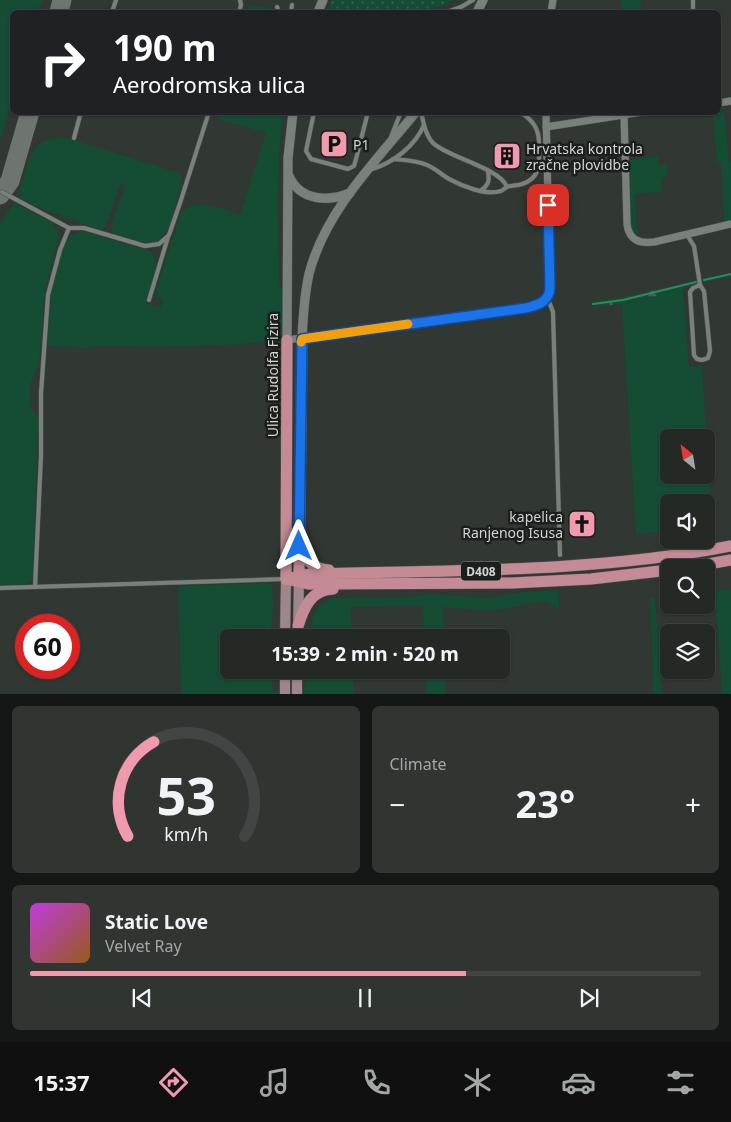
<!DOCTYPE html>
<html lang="en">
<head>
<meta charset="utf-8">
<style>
  body { margin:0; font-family:"Noto Sans",sans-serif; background:#313532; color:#f1f3f6; height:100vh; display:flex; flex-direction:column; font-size:19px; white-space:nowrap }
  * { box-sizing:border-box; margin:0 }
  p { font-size:16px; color:#a3a6a7 }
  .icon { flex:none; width:28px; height:28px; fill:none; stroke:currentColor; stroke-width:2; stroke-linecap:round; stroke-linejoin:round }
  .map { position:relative; height:694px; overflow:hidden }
  .panel { display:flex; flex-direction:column; gap:12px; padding:12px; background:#141715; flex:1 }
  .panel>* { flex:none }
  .guide { position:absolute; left:10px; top:10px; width:711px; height:105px; border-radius:8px; box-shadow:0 1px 4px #0004,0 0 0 1px #424543; background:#202124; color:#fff; overflow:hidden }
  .needle { width:32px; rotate:330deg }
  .fabs { position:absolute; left:660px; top:429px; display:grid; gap:10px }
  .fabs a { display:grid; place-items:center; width:55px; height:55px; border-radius:8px; background:#252926; box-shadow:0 1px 4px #0004,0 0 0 1px #424543; font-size:25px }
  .speed { position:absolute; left:15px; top:614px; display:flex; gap:10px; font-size:25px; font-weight:700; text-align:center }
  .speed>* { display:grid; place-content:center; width:65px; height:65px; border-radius:50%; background:#252926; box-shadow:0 1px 4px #0004,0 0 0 1px #424543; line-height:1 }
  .speed .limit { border:8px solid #d22; background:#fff; color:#111 }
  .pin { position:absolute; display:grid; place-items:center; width:42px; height:42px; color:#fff; margin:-21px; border-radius:10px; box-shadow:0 2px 8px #0006 }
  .me { position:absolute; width:55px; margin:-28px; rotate:0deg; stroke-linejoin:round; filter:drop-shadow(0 0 4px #0008) }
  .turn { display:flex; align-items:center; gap:18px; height:105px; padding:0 20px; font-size:22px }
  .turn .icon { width:65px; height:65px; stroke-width:2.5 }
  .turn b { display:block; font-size:35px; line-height:42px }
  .big { font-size:38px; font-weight:700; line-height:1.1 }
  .panel .tile { flex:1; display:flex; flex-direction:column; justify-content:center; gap:8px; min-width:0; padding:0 18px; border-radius:8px; background:#313532 }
  .panel .dial { align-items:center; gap:0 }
  .dial svg { height:130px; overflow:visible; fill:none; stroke:#424543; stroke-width:7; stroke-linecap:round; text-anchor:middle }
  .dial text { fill:#f1f3f6; stroke:none }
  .song { display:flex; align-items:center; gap:15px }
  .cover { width:60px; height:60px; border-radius:8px; background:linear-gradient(135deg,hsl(290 70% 55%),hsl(30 70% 35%)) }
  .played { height:5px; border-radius:2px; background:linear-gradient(90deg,#f29aad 65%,#424543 65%) }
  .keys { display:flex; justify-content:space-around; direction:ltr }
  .heat { display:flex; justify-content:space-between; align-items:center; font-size:28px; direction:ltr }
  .panel .tiles { flex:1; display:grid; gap:12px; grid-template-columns:1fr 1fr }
  .tile:last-child { grid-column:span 2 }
  .trip { position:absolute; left:220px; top:629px; width:290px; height:50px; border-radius:8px; background:#252926; box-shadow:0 1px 4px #0004,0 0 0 1px #424543; font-weight:700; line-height:50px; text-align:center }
  .dock { display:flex; height:80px; justify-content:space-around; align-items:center; background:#0f100f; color:#a3a6a7 }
  .dock .icon { width:35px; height:35px }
  .dock .active { color:#f29aad }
  .dock b { font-size:22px; color:#f1f3f6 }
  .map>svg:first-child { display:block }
  .green { fill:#154c34; fill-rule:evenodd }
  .forest { fill:url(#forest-firs) }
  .park { fill:url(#park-dots) }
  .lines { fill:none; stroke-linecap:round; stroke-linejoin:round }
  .stream { stroke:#318861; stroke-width:2 }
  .taxiway { stroke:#6e7470; stroke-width:19 }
  .service-casing { stroke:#505552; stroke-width:5 }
  .minor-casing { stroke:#505552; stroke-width:8 }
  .tertiary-casing { stroke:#505552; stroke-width:10 }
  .secondary-casing { stroke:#505552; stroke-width:11 }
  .primary-casing { stroke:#505552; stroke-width:12 }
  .service { stroke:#7a817d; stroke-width:4 }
  .minor { stroke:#7a817d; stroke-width:7 }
  .tertiary { stroke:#7a817d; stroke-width:9 }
  .secondary { stroke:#9f868a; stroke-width:10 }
  .primary { stroke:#c48b97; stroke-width:11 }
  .route-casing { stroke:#114b97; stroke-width:12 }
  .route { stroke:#1a73e8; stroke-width:9 }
  .slow { stroke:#f59e0b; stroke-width:9 }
  .labels { text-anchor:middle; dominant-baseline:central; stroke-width:5; stroke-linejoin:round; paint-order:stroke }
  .shield { fill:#1b1e1c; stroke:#9a9d9b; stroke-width:1 }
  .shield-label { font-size:12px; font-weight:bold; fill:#d0d4d1 }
  .poi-label { font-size:14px; fill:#d0d4d1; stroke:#1b1e1c; text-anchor:start }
  .street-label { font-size:14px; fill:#d0d4d1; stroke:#1b1e1c }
</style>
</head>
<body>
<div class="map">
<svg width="731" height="695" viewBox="0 0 731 695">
  <defs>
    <pattern id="forest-firs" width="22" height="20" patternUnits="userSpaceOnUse" patternTransform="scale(1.25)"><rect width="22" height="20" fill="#154c34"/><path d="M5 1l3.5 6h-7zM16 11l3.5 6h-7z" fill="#366550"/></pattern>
    <pattern id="park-dots" width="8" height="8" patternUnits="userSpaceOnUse" patternTransform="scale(1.25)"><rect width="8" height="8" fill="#154c34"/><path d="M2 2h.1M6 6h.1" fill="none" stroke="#366550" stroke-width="1.8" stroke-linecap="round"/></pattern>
  </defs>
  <rect width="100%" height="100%" fill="#313733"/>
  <g class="green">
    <polygon points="0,0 42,0 38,12 12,12 12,99 0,142"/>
    <polygon points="621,0 641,0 642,12 621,12"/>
    <polygon points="250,6 270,7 274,11 274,12 250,12 247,8"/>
    <polygon points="719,107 724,107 729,162 731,162 731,221 726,222 724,219 721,162 717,162 713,113 719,112"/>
    <path d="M217,113H283C276,170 278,228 279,286L284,290V335C268,350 127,346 97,346L88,348L47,346L51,296L62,250L66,241L71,236L79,232H86L150,251C164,263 150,288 146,303L161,307L163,299L157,297L155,292L181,213C197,196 221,209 240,215L266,133L218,119L216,115Z"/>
    <path d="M64,137L179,173L182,178C178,194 172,237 155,242C143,246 125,236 113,233L111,227L125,186L120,184L106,226L100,230L35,206L18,196C22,183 28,154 38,145C45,139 55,139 64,137Z"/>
    <polygon points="658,156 659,165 667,164 668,177 661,178 662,192 635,194 637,232 640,238 634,234 631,226 629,160"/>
    <path d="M14,203L51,222L56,229L59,238L48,278L44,301L39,364L30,385V406L38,419L33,577C29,588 10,585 0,585V223Z"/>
    <path d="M731,273V277L683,287L689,367L702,366L712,525L706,526V502H669V531L636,534L622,304L656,297L657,294L672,290V286ZM669,438H706V475H669Z"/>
    <path d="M271,583C276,600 272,619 270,637L229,638V670H270L273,691H280V694H181L178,586Z"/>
    <polygon points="731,589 731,694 722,694 715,591"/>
    <path d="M558,590L559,610L547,602H539L497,610L483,611L443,607L444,637H424L423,605L351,607L352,637H311C311,619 313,606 331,598L407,597L432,594L487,598L498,597L514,593Z"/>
    <polygon points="650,598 655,598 662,694 654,694"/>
    <polygon points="307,670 353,670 354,694 303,694"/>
    <polygon points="425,670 445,670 445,694 426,694"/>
  </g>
  <polygon class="forest" points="672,286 673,290 657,294 657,296 622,304 593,307 592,301 621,298"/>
  <path class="park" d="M332,0H454C422,18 365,13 328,12Z"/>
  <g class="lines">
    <g class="stream">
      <polyline points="704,280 731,274"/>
      <polyline points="593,304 623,300 696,282"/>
    </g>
    <g class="taxiway">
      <polyline points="59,12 62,0"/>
      <polyline points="0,195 10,181 30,112"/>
    </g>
    <defs>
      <g id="service">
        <polyline points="277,7 279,12"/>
        <polyline points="112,12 116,0"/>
        <polyline points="239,12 241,5 240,0"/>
        <polyline points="291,12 292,5"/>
        <polyline points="447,12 461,7 473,0"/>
        <polyline points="693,12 693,0"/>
        <polyline points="314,112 306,151 311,159 348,169 354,166 356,159 368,112"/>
        <path d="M424,125C426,132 428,138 433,143C447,157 500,168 507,187"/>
        <polyline points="391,137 401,112"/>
        <polyline points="74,138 81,112"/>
        <path d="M393,159C405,160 416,160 427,165C435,168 442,175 449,179C462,186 486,196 501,191C503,190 505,188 507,187C511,185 517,186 522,184C542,178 539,161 539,143C539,129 533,120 520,112"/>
        <path d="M372,169C393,163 415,146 424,125L421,112"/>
        <path d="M480,191C488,186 490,181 488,172"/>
        <polyline points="2,192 69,228 84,228 145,246 159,244 169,235 180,203 209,112"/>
        <polyline points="687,235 694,246 700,285 693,288 690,292 694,355 697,359 702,360 708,358 710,351 704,291 700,285"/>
        <polyline points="149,300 168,237"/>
        <polyline points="546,300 550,304 553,312 560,555"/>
        <polyline points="35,587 41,456 41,393 48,295 60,250 69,228"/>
        <polyline points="0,588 285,579"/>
      </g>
      <g id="minor">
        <polyline points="551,12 553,0"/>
        <polyline points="719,103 731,101"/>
        <path d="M624,115L627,224C629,240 639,244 654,242L731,224"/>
        <polyline points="546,127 642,112"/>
        <path d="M287,340L526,308C538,305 549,302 550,288L546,112"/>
      </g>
      <g id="tertiary">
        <polyline points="318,12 323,0"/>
        <polyline points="477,12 483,0"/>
        <path d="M289,176C300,201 328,202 350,193"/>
        <path d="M302,339C303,317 304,296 309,274C325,211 376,161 416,112"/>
        <polyline points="287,340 288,158 293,112"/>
      </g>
      <g id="secondary">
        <polyline points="285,638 286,579"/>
        <polyline points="298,638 299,576"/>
        <polyline points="285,695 285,670"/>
        <polyline points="297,695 297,670"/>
      </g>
      <g id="primary">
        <path d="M300,548C307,561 314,569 329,570"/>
        <polyline points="686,568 731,560"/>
        <polyline points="299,575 302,339"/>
        <path d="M286,579L309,574C450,570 592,573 731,546"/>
        <polyline points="286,579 308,584 512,583 591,579 669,570"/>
        <polyline points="286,579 287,340"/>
        <path d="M298,626C304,607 311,590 333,589"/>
      </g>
    </defs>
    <use href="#service" class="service-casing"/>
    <use href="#minor" class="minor-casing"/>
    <use href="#tertiary" class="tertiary-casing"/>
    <use href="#secondary" class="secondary-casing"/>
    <use href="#primary" class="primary-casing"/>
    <use href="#service" class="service"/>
    <use href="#minor" class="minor"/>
    <use href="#tertiary" class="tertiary"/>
    <use href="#secondary" class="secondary"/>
    <use href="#primary" class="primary"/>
  </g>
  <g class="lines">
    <defs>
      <path id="route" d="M299,546L302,339L526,308C538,305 549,302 550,288L548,205"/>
    </defs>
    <use href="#route" class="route-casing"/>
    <use href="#route" class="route"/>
    <polyline class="slow" points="301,342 302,339 408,324"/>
  </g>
  <defs>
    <symbol id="parking-square" viewBox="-11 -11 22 22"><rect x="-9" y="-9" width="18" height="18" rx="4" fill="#f29aad" stroke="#1b1e1c"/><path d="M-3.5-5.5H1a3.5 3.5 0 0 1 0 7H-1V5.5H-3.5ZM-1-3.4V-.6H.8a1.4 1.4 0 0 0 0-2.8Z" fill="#111"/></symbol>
    <symbol id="building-square" viewBox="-11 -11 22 22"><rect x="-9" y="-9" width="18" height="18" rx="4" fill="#f29aad" stroke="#1b1e1c"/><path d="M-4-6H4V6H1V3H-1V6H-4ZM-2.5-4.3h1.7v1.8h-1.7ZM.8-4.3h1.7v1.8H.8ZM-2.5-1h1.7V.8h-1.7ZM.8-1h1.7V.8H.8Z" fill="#111"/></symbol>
    <symbol id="church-square" viewBox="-11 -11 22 22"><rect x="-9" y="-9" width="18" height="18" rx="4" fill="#f29aad" stroke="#1b1e1c"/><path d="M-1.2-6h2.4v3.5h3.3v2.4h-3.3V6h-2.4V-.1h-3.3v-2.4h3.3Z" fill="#111"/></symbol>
  </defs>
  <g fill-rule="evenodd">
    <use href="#parking-square" x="318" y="128" width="32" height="32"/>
    <use href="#building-square" x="491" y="140" width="32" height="32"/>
    <use href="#church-square" x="566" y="508" width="32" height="32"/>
  </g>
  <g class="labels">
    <rect class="shield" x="461" y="561.5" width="40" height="19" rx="4"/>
    <g class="shield-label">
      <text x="481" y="571">D408</text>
    </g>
    <g class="poi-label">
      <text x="353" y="144">P1</text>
      <text x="526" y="148">Hrvatska kontrola<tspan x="526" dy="16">zračne plovidbe</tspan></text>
      <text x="563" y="516" text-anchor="end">kapelica<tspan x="563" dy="16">Ranjenog Isusa</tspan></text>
    </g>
    <g class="street-label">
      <text transform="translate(272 375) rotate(-90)">Ulica Rudolfa Fizira</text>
    </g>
  </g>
</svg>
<div class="fabs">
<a><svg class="needle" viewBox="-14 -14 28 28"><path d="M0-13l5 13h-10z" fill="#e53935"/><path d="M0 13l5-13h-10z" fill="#a3a6a7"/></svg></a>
<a><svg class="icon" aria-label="sound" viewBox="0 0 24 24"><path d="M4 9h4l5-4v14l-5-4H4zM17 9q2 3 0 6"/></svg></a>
<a><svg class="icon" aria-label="search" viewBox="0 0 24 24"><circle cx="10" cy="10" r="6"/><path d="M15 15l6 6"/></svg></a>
<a><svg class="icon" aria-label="layers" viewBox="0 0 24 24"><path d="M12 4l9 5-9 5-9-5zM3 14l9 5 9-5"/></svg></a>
</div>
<div class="speed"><div class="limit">60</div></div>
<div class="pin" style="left:548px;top:205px;background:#d93025"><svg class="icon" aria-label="arrive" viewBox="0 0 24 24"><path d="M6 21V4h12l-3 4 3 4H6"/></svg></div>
<svg class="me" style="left:299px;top:546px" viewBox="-20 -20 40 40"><path d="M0-17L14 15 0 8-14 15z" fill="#1a73e8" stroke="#fff" stroke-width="4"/></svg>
<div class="trip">15:39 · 2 min · 520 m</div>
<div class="guide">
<div class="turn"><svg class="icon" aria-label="right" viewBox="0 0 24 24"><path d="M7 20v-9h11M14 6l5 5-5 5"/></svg><div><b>190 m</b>Aerodromska ulica</div></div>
</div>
</div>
<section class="panel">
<div class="tiles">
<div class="tile dial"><svg viewBox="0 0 100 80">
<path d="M14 69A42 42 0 1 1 86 69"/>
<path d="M14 69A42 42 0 0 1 30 11" stroke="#f29aad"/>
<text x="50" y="56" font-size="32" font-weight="700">53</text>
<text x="50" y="72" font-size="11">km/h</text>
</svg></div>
<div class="tile"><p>Climate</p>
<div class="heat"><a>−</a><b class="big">23°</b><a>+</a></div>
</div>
<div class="tile">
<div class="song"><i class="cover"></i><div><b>Static Love</b><p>Velvet Ray</p></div></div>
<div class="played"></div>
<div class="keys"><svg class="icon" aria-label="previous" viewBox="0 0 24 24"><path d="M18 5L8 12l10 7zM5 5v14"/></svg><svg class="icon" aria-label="pause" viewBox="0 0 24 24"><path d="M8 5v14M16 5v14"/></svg><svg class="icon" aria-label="next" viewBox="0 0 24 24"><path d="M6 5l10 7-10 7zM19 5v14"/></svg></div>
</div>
</div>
</section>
<nav class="dock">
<b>15:37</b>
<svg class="icon active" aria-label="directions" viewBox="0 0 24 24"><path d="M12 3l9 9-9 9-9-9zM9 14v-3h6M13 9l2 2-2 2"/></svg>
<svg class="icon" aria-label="music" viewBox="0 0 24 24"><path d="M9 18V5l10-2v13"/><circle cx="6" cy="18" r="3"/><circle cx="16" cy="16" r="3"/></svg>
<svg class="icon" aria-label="phone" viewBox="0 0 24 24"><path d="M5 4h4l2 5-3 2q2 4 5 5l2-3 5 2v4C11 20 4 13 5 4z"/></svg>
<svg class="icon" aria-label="climate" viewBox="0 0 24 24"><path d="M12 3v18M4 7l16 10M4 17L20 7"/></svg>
<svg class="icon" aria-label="car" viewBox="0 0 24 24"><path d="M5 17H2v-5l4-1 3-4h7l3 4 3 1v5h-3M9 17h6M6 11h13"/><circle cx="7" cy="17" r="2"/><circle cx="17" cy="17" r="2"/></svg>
<svg class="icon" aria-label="filters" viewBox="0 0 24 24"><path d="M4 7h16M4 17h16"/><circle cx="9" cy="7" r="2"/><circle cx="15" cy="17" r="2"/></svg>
</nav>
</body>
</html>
